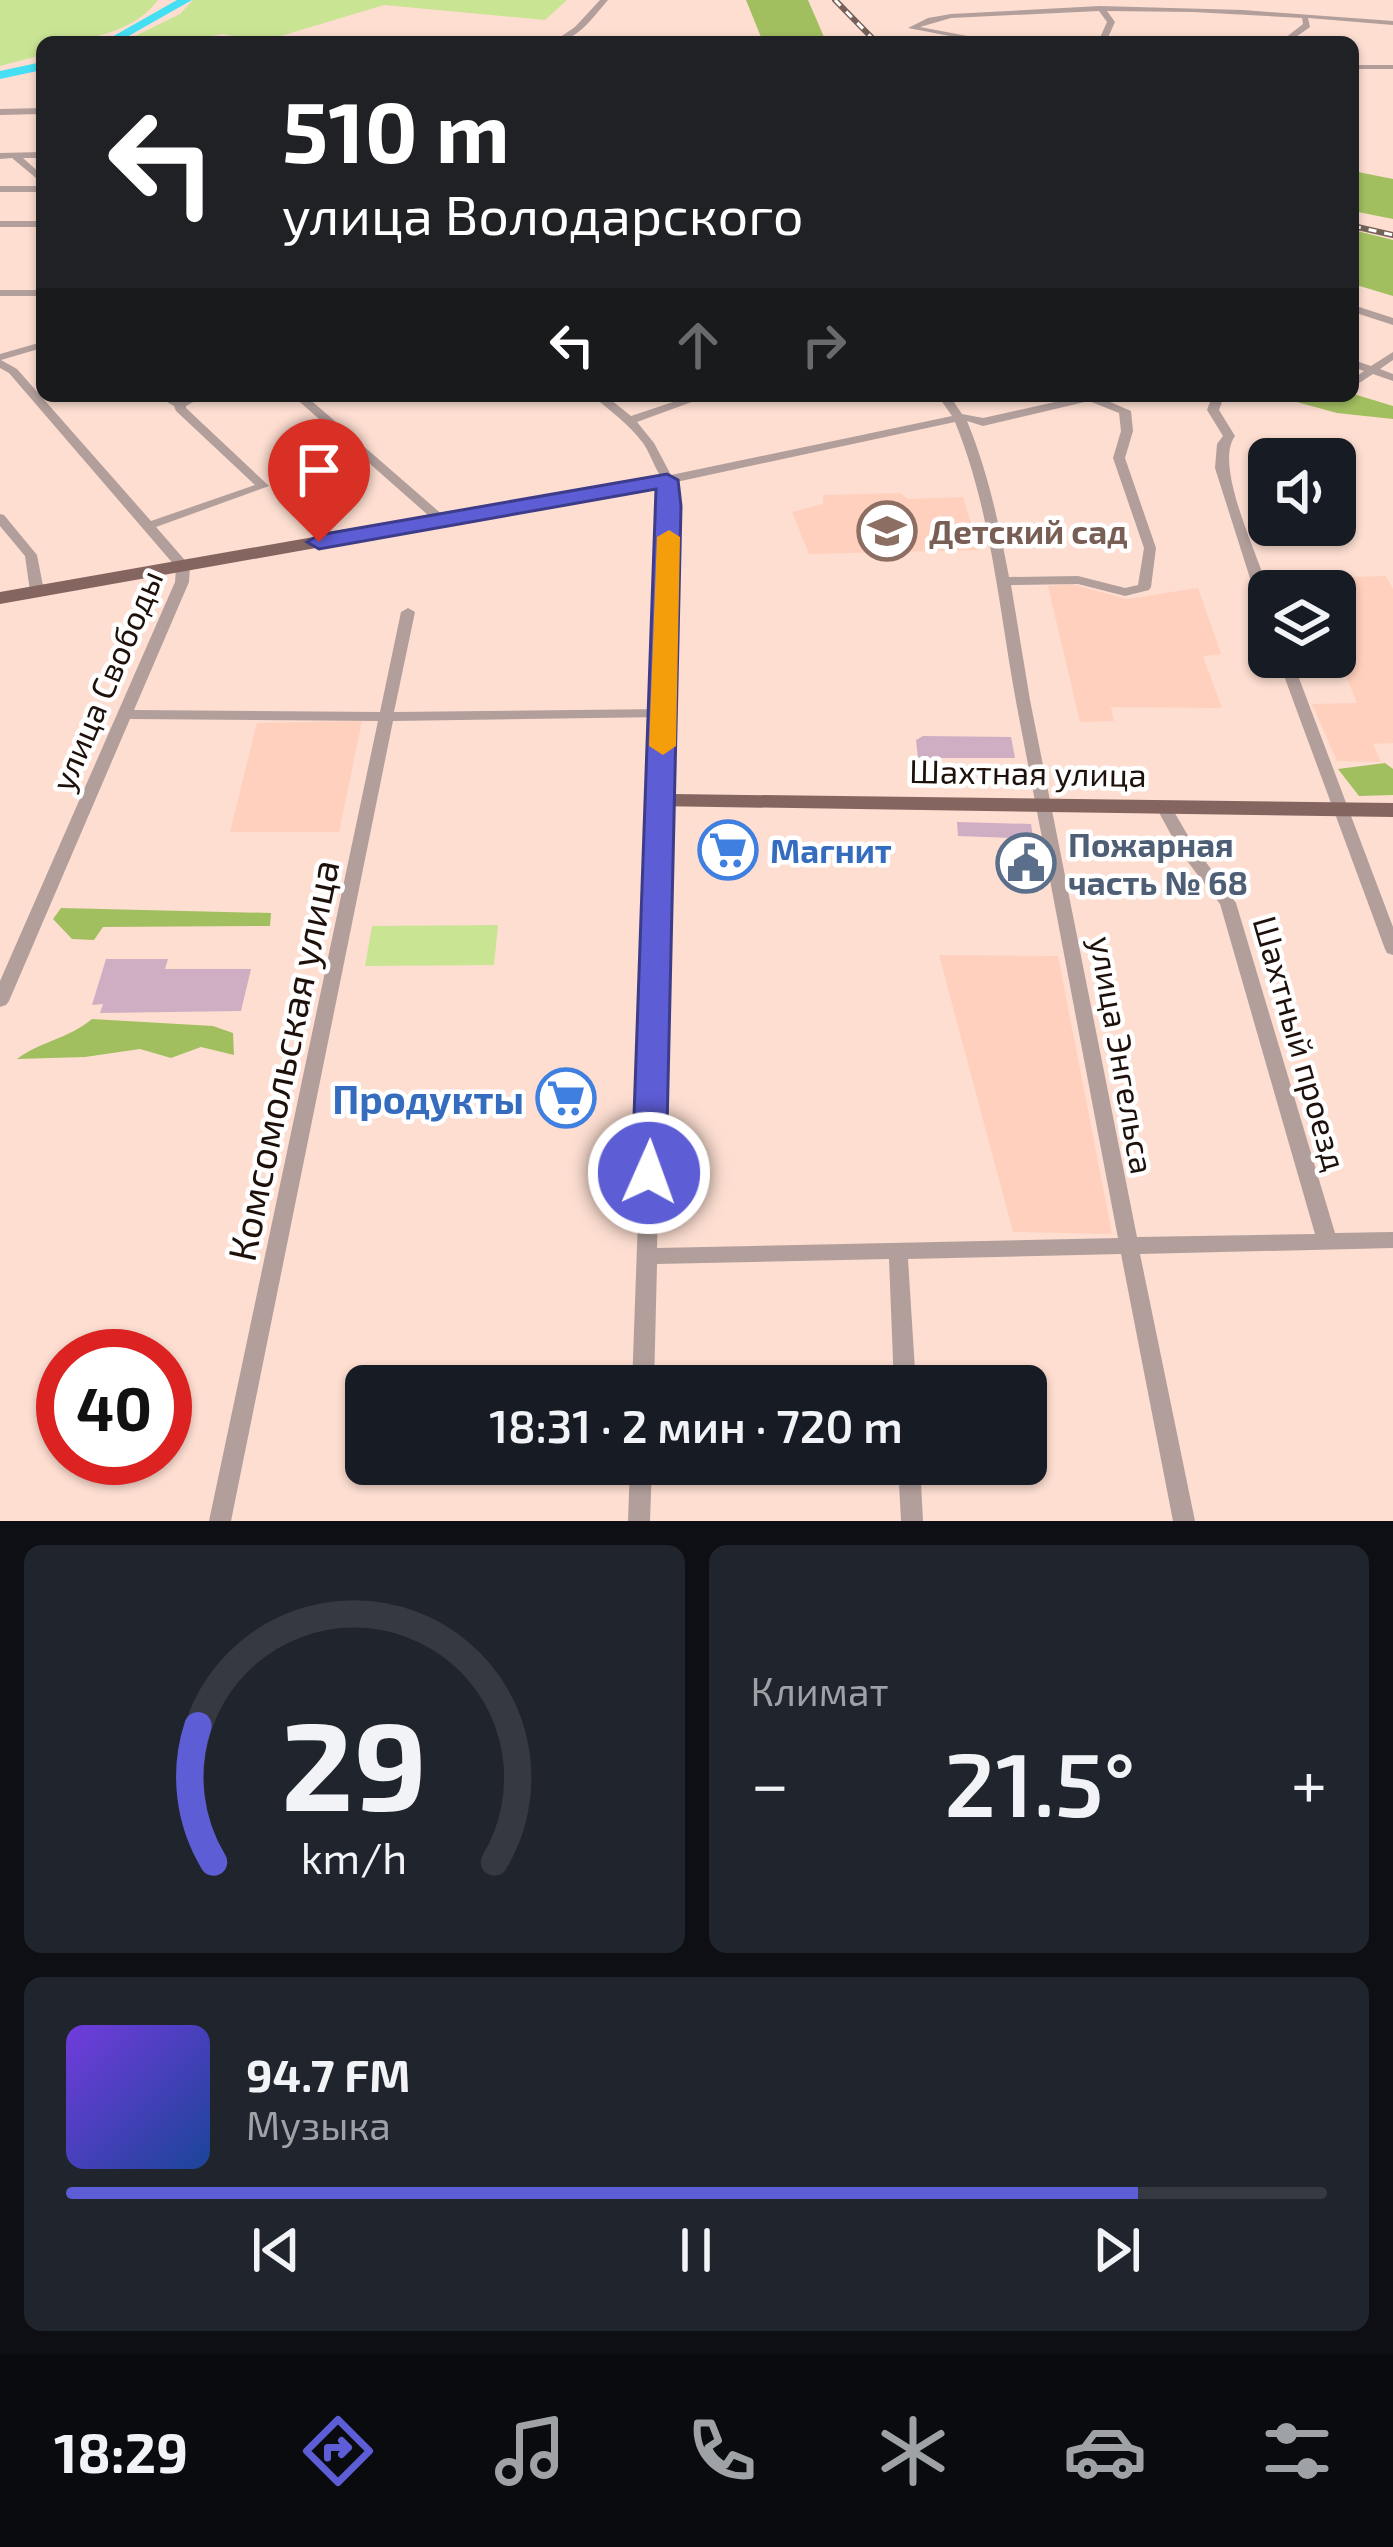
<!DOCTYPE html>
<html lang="ru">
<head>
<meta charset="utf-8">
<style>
  body { margin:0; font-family:"Exo 2",sans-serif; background:#20242c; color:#f1f3f6; height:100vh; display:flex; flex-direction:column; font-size:45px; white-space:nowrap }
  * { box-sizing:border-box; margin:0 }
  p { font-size:39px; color:#9ea1a6 }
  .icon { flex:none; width:66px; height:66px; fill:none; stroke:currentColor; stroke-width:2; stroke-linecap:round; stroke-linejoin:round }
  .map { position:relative; height:1521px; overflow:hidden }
  .side { display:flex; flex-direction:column; gap:24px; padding:24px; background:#0d0f14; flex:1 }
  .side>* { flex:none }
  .guide { position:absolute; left:36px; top:36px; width:1323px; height:366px; border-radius:18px; box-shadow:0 3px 9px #0004; background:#202124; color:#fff; overflow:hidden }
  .fabs { position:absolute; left:1248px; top:438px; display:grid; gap:24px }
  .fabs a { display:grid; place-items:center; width:108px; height:108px; border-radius:18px; background:#171b24; box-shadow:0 3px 9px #0004; font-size:60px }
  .speed { position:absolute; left:36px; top:1329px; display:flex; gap:24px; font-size:60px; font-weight:700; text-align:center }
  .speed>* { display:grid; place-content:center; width:156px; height:156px; border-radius:50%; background:#171b24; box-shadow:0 3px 9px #0004; line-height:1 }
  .speed .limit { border:18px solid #d22; background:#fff; color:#111 }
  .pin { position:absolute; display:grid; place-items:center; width:102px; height:102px; color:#fff; margin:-123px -51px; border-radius:50% 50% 50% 0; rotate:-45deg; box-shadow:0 0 12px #0007 }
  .pin .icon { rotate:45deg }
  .me { position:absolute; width:132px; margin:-66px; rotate:2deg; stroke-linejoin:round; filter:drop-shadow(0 0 9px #0008) }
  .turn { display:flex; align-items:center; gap:42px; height:252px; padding:0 48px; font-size:54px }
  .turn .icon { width:156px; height:156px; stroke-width:2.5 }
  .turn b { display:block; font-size:84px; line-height:102px }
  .lanes { display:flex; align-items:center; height:114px; padding:0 48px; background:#0003; justify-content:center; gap:60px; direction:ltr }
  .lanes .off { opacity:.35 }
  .big { font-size:90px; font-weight:600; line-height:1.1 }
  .side .tile { flex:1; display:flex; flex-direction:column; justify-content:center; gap:18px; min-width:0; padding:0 42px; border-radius:18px; background:#20242c }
  .side .dial { align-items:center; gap:0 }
  .dial svg { height:312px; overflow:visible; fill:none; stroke:#363941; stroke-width:7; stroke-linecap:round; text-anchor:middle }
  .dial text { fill:#f1f3f6; stroke:none }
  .song { display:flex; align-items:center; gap:36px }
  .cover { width:144px; height:144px; border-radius:18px; background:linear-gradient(135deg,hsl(260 70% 55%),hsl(220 70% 35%)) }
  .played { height:12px; border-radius:6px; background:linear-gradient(90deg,#5d5dd5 85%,#363941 85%) }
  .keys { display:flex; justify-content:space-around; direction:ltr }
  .heat { display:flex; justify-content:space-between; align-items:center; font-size:66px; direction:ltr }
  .side .tiles { flex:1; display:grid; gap:24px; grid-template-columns:1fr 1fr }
  .tile:last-child { grid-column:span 2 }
  .trip { position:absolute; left:345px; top:1365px; width:702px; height:120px; border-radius:18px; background:#171b24; box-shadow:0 3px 9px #0004; font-weight:600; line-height:120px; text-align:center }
  .dock { display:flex; height:192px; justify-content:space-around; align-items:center; background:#090b0e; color:#9ea1a6 }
  .dock .icon { width:84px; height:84px }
  .dock .selected { color:#5d5dd5 }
  .dock b { font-size:54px; color:#f1f3f6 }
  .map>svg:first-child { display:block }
  .built { fill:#ffd0bd }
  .green { fill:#c9e493 }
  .forest { fill:#a2bf60 }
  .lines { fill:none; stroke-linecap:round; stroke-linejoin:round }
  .river { fill:#45dff3; fill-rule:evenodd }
  .building { fill:#cfaec4 }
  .minor { fill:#b29f9c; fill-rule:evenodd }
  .major { fill:#85655f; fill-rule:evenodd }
  .rail-casing { stroke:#756158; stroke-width:6 }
  .rail { stroke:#fff; stroke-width:3; stroke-dasharray:8; stroke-linecap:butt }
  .route { fill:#5d5dd5; stroke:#3c3c8a; stroke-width:3 }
  .slow { fill:#f59e0b }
  .labels { text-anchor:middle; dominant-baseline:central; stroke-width:9; stroke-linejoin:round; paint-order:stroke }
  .education-label { font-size:33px; font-weight:bold; fill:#785e54; stroke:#fff; text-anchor:start }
  .street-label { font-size:33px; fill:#1e110b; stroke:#fff }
  .service-label { font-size:33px; font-weight:bold; fill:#4e5e75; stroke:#fff; text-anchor:start }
  .shop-label { font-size:33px; font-weight:bold; fill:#366cbe; stroke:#fff; text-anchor:start }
  .near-street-label { font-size:39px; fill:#1e110b; stroke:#fff }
  .near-shop-label { font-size:39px; font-weight:bold; fill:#366cbe; stroke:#fff; text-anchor:end }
</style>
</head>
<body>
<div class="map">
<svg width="1393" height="1521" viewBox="0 0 1393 1521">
  <rect width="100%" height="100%" fill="#fdded1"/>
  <g class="built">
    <polygon points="900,493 908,499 963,497 979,550 809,554 792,512 823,504 823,495"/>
    <polygon points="1386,576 1393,589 1393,743 1373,744 1381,762 1337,761 1312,704 1357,703 1335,649 1335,591 1310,591 1304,578"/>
    <polygon points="1072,584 1127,599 1198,588 1221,654 1203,656 1222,708 1111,707 1114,721 1080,722 1048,586"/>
    <polygon points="362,721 339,832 230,832 257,723"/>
    <polygon points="939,955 1058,956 1112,1234 1013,1232"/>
  </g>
  <g class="green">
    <path d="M0,0H158C133,34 82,42 42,42V55L0,66Z"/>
    <polygon points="193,0 567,0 545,20 384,5 261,42 223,34 176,42 127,40 180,14"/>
    <polygon points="498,925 494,965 365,966 372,926"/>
  </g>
  <g class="forest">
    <polygon points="746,0 808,0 824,37 858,36 863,42 763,42"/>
    <polygon points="1353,171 1393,179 1393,219 1353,211"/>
    <polygon points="1353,230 1393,240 1393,296 1353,284"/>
    <polygon points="1357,395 1393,406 1393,419 1337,413 1275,396"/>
    <polygon points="1385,763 1393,769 1393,795 1359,796 1338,769"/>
    <polygon points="61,908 271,913 270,926 103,927 94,940 72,939 53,919"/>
    <path d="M92,1019L213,1026L233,1033L234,1055L201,1047L171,1058L140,1049L85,1057L17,1059C41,1041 68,1039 92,1019Z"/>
  </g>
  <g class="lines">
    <g class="river">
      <polygon points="177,0 192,0 118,42 103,42"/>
      <polygon points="42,62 42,70 0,79 0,71"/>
    </g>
  </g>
  <g class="building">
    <polygon points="923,736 1011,737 1015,758 918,758 916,740"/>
    <polygon points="957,822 1031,824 1039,878 1017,878 1012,838 958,836"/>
    <polygon points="106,959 168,959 165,969 251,969 241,1011 100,1013 103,1004 92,1005"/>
  </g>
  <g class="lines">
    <g class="minor">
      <path d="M600,0H608C593,17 578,41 553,42L575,27Z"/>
      <polygon points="1100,6 1243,10 1393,21 1393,25 1308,18 1310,27 1289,42 1280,42 1303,24 1302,18 1193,12 1107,11 1115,22 1106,42 1098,42 1107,22 1099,11 951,18 920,27 999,42 981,42 908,28 928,18 951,14"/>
      <rect x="1353" y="65" width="40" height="4"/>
      <polygon points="42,108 42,114 0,115 0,109"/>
      <polygon points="42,152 42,158 23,158 42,175 42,183 12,158 0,159 0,153"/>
      <rect x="0" y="186" width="42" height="6"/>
      <rect x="0" y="221" width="42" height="6"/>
      <rect x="0" y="290" width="42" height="6"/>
      <polygon points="1353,305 1393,318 1393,325 1353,312"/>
      <polygon points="42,342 42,348 1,360 17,369 151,521 255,485 176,411 174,406 157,396 172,396 180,400 188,396 204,396 186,406 186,408 269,486 156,527 190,566 189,582 134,710 380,712 401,612 408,608 415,612 394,712 664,709 671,713 664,717 393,721 231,1521 209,1521 378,721 130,719 9,1001 6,1005 0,1007 0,981 175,582 176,567 9,373 0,368 0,354"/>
      <polygon points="1393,352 1393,360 1380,369 1393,374 1393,381 1373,374 1353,387 1353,379 1364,371 1353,367 1353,360 1371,366"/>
      <polygon points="293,396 306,396 445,517 445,523 437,523"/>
      <path d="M593,396H606L631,416L691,396H708L637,422L654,443L671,475L952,416L938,396H950L962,414L983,418L1082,396H1103L1101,398L1131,411L1133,431L1125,458L1156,548L1151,587L1149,590L1125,596L1078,584L1011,585L1030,700L1137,1237L1315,1234L1220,904L1181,853L1156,807L1164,802L1169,803L1194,846L1236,903L1335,1233L1393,1232V1248L1140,1254L1195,1521H1173L1121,1254L908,1259L916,1386H894L889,1259L657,1264L654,1386H632L653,801L656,797L661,796L669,801L657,1248L1118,1238C1084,1061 1051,884 1017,707C999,611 992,513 955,422L667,484C656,474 652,456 643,443C629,424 610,411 593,396ZM1089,401L1119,413L1121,431L1113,458L1144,548L1138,585L1125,588L1078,576L1009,577C999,524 988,472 967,421L983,426Z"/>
      <path d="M1204,396H1255L1249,399H1223L1219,410L1235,436C1213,466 1259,555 1268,591C1270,601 1269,611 1269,620L1262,616L1215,468L1217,444L1223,436L1207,410L1211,399Z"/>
      <polygon points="0,514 4,515 37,555 44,591 42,594 32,594 30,591 25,556 0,526"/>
      <polygon points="1277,657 1291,657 1393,927 1393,955 1387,953 1385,949"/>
      <polygon points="630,1464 652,1464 650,1521 628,1521"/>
      <polygon points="898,1464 920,1464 923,1521 901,1521"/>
    </g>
    <polygon class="major" points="667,475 676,480 679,506 672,794 1393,803 1393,817 653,806 650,801 661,506 659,487 0,604 0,592"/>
    <defs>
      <g id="rail">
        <polyline points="835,0 876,42"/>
        <polyline points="1353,226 1393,235"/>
      </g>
    </defs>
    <use href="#rail" class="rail-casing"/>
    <use href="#rail" class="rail"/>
  </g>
  <polygon class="route" points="667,474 678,480 681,506 666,1173 661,1183 649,1187 637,1183 632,1173 656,489 319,549 307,542 319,535"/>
  <polygon class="slow" points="669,530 680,537 676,746 663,755 649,746 657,537"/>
  <defs>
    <symbol id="school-ring" viewBox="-11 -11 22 22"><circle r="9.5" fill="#fff" stroke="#8d6e63" stroke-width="1.5"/><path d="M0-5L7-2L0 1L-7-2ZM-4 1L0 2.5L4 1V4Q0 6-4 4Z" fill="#8d6e63"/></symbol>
    <symbol id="supermarket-ring" viewBox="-11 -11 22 22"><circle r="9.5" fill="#fff" stroke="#3f7fe0" stroke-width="1.5"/><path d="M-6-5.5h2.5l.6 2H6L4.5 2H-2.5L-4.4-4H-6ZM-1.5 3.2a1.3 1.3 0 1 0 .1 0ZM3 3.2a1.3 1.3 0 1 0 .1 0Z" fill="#3f7fe0"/></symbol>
    <symbol id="civic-ring" viewBox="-11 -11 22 22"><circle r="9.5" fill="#fff" stroke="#5c6f8a" stroke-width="1.5"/><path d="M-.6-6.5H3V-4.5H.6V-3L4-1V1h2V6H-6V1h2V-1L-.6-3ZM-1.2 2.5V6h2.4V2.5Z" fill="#5c6f8a"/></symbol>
  </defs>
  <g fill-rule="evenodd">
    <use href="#school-ring" x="854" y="498" width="66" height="66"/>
    <use href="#supermarket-ring" x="695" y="817" width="66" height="66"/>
    <use href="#civic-ring" x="993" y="830" width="66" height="66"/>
    <use href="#supermarket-ring" x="533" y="1065" width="66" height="66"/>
  </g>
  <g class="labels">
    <g class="education-label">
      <text x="929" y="531">Детский сад</text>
    </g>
    <g class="street-label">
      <text transform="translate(106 680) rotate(-67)">улица Свободы</text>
      <text transform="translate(1028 772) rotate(1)">Шахтная улица</text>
      <text transform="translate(1301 1043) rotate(74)">Шахтный проезд</text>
      <text transform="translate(1123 1055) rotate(80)">улица Энгельса</text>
    </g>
    <g class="service-label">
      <text x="1068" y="844">Пожарная<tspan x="1068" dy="38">часть № 68</tspan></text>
    </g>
    <g class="shop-label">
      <text x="770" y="850">Магнит</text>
    </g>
    <g class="near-street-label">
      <text transform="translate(282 1060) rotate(-78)">Комсомольская улица</text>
    </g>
    <g class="near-shop-label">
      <text x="524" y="1098">Продукты</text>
    </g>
  </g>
</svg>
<div class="fabs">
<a><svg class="icon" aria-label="sound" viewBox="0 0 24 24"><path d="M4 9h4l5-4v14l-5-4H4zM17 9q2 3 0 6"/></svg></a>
<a><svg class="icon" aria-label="layers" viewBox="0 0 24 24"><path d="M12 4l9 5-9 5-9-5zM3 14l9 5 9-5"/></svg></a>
</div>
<div class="speed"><div class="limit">40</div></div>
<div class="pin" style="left:319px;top:542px;background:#d93025"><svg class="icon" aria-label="arrive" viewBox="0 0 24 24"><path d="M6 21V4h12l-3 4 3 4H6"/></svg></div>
<svg class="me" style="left:649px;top:1173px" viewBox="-20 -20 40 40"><circle r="17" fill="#5d5dd5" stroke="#fff" stroke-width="3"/><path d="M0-11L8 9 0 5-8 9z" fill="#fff"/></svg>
<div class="trip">18:31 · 2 мин · 720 m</div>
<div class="guide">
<div class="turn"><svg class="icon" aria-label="left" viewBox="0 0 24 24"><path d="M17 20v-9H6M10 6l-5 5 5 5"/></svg><div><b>510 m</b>улица Володарского</div></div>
<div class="lanes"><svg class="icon" aria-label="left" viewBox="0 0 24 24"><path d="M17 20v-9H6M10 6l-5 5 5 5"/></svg><svg class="icon off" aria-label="ahead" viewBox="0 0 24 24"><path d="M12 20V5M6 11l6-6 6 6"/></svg><svg class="icon off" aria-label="right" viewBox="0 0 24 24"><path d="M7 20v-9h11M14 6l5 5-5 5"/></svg></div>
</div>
</div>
<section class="side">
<div class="tiles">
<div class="tile dial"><svg viewBox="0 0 100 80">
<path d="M14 69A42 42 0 1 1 86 69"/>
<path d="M14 69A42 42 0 0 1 10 34" stroke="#5d5dd5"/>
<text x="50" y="56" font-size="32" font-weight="700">29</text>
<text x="50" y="72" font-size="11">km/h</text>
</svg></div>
<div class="tile"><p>Климат</p>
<div class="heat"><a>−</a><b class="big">21.5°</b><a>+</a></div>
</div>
<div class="tile">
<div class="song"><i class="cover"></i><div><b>94.7 FM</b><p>Музыка</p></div></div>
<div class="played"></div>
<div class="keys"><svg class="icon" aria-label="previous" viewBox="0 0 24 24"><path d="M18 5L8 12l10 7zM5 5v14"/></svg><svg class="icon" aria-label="pause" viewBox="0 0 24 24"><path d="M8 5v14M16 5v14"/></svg><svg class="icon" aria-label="next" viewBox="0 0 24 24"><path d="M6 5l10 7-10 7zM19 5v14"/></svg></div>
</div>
</div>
</section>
<nav class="dock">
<b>18:29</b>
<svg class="icon selected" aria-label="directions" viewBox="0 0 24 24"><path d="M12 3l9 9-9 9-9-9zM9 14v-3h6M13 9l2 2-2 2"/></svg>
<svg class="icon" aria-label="music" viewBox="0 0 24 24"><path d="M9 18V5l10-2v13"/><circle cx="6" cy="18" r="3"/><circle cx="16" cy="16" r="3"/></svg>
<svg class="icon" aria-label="phone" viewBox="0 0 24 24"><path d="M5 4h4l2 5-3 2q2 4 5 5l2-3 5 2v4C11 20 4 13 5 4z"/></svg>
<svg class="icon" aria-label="climate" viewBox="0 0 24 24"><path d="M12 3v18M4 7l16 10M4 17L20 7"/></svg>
<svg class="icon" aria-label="car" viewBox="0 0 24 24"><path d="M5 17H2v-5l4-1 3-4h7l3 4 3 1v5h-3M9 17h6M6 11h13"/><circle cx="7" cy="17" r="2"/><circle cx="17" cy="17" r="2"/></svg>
<svg class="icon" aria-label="filters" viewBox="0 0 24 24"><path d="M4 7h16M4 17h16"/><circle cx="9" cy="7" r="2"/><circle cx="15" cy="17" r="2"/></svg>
</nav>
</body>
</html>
